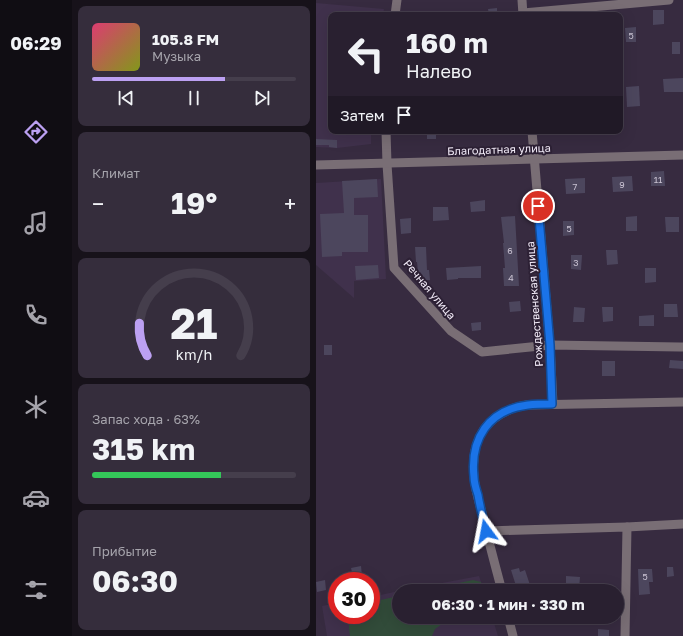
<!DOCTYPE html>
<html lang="ru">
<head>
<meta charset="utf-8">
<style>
  body { margin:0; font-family:"Golos Text",sans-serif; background:#352d3c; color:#f1f3f6; height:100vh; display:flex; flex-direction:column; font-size:15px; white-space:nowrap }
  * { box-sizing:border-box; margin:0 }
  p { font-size:13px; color:#a5a3ab }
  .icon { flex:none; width:22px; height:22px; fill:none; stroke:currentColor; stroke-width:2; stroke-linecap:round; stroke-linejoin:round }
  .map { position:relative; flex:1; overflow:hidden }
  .drawer { display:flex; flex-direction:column; gap:6px; padding:6px; background:#17121a; width:244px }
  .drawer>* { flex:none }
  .hud { position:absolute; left:12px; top:12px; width:295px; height:122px; border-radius:8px; box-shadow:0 4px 16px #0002,0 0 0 1px #453e4c; background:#292030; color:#f1f3f6; overflow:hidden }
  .speed { position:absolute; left:12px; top:572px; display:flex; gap:8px; font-size:20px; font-weight:700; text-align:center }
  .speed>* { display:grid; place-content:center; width:52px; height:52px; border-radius:50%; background:#292030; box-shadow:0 4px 16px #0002,0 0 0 1px #453e4c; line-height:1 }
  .speed .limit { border:6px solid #d22; background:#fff; color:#111 }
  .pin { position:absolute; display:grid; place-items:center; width:34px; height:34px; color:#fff; margin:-17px; border:2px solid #fff; border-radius:50%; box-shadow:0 1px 4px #0007 }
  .me { position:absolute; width:44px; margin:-22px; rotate:347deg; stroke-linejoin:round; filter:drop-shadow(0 0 3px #0008) }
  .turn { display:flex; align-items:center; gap:14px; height:84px; padding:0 12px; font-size:18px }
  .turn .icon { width:52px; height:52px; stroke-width:2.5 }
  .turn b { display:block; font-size:28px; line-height:34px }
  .then { display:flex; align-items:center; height:38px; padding:0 12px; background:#0003; gap:8px; font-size:15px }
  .big { font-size:30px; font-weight:700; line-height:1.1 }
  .drawer .widget { flex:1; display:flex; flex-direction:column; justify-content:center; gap:6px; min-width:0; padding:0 14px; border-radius:8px; background:#352d3c }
  .drawer .dial { align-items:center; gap:0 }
  .dial svg { height:104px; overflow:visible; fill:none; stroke:#453e4c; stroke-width:7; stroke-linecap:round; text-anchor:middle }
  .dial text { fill:#f1f3f6; stroke:none }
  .song { display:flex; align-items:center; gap:12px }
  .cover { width:48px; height:48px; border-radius:6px; background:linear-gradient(135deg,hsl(340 70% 55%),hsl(70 70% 35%)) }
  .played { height:4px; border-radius:2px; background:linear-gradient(90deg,#bca0f2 65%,#453e4c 65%) }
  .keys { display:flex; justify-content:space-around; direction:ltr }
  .heat { display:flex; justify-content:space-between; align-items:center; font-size:22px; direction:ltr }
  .charge { height:6px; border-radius:3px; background:linear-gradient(90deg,#34c759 63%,#453e4c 0) }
  .trip { position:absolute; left:76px; top:584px; width:232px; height:40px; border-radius:20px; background:#292030; box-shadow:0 4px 16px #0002,0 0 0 1px #453e4c; font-weight:700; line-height:40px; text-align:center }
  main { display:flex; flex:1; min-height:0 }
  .tab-bar { display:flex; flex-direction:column; width:72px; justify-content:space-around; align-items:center; background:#100d13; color:#a5a3ab }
  .tab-bar .icon { width:28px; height:28px }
  .tab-bar .selected { color:#bca0f2 }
  .tab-bar b { font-size:18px; color:#f1f3f6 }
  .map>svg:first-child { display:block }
  .built { fill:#40314c }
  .green { fill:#324c3a }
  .building { fill:#4c465d }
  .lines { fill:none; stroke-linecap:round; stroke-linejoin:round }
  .street { stroke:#796e75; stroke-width:9 }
  .route-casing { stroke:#114b97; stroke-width:10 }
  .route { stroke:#1a73e8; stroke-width:7 }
  .labels { text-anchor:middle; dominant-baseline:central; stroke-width:4; stroke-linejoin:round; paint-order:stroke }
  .number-label { font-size:9px; fill:#c9c2d2 }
  .street-label { font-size:11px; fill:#f3ecf9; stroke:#2d2135 }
</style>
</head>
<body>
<main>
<nav class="tab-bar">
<b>06:29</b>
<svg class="icon selected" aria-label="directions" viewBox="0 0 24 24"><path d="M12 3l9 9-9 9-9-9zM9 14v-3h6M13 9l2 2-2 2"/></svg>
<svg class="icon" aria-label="music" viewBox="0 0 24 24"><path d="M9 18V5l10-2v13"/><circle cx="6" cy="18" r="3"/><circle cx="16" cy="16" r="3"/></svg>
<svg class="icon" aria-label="phone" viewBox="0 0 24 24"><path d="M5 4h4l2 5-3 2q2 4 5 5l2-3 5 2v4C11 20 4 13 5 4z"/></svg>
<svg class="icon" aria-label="climate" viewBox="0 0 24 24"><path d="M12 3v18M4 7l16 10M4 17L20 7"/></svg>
<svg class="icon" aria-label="car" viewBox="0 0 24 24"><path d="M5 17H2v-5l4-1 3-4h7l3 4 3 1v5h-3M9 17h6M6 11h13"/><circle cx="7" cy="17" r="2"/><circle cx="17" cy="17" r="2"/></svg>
<svg class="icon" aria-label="filters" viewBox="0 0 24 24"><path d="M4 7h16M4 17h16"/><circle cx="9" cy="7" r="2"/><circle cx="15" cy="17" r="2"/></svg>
</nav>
<section class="drawer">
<div class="widget">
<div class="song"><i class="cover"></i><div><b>105.8 FM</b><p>Музыка</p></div></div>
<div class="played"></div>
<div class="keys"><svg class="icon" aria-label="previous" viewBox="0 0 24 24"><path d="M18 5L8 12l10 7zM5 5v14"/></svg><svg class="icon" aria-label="pause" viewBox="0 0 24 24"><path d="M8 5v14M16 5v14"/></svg><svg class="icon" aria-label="next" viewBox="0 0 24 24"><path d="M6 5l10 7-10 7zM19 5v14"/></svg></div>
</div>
<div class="widget"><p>Климат</p>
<div class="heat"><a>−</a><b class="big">19°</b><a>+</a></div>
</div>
<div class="widget dial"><svg viewBox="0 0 100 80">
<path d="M14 69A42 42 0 1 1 86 69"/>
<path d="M14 69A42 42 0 0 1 8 44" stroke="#bca0f2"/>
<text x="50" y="56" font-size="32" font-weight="700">21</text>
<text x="50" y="72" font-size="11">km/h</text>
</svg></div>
<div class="widget"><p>Запас хода · 63%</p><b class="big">315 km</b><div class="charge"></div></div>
<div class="widget"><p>Прибытие</p><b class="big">06:30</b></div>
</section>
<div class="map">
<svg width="367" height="636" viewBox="0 0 367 636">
  <rect width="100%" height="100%" fill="#372b40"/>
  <g class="built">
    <polygon points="0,3 68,9 67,15 15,15 15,131 55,131 55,144 21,148 0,147"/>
    <polygon points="65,179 70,279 38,281 38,298 0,265 0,183"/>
    <polygon points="163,576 168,591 84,591"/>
    <polygon points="83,591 83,617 176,617 182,636 11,636 6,606 21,603 21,615 55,615 55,597"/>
  </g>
  <g class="green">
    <polygon points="157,580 165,582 166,591 105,591"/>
    <polygon points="83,596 83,617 148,617 126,624 119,629 116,636 34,636 33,629 33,615 55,615 55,602"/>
  </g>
  <g class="building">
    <polygon points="181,8 181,15 173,15 172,9"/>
    <polygon points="337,10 348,10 348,24 337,25"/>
    <polygon points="320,27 320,42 310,42 309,28"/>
    <rect x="356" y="42" width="8" height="12"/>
    <polygon points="367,78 367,92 348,92 347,79"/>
    <polygon points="323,86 324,106 311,107 310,87"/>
    <rect x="111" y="131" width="9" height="8"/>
    <polygon points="0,139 21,140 21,148 13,147 13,145 0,145"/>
    <polygon points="348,171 349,186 335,186 335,172"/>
    <polygon points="316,176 317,191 297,192 296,177"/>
    <polygon points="269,178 269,193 250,194 249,179"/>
    <polygon points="61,179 62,197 38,198 38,215 52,215 52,252 26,252 26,256 6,257 4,214 28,213 26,181"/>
    <polygon points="169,200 169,211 155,212 154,202"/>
    <polygon points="117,207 132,207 133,220 117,221"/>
    <polygon points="199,216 203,286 188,286 187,268 189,268 187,243 188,243 185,217"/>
    <polygon points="321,216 321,231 310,231 310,217"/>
    <polygon points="349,217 363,217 363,232 350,232"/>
    <polygon points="95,218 95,233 85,234 84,219"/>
    <polygon points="247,221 258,221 258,235 247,236"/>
    <polygon points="99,247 110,247 111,270 113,270 114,280 103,281 101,262 100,262"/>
    <polygon points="290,250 301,250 302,264 291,265"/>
    <polygon points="255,255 266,255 265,270 255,269"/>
    <polygon points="62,265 63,278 40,280 39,266"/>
    <polygon points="165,266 165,278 142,278 142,279 131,280 130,268"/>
    <polygon points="329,268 340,268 340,282 329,283"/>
    <polygon points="204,301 205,311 194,312 193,302"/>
    <polygon points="348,304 361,304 362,317 348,317"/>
    <polygon points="258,307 269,308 268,322 257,322"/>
    <polygon points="286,307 297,307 297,321 287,322"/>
    <polygon points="338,315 338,326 323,326 323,316"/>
    <polygon points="165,322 165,330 156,331 155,323"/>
    <rect x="8" y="345" width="8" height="10"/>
    <polygon points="354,360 367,361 367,369 353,368"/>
    <rect x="286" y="361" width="13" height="15"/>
    <polygon points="45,566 46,576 37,577 35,568"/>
    <polygon points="351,567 357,567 358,576 351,577"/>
    <polygon points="203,568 204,572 209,570 214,585 201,589 195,570"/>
    <polygon points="322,569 336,569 337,582 333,582 334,594 323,595"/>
    <polygon points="250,576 264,577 263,589 250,589"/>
    <polygon points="9,580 10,590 1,592 0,582"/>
    <polygon points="282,629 293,630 293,636 282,636"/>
  </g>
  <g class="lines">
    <g class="street">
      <polyline points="206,0 207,15"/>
      <polyline points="207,13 353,0"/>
      <polyline points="79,15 81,0"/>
      <polyline points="70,131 71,164 78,268 135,331 166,352 234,345 364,347 367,347"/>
      <polyline points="216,131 234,345 237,404"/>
      <polyline points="0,165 367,155"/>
      <polyline points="311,527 367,524"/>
      <polyline points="170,531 311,527 309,636"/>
      <path d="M186,591C179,565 172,539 166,513C163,502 159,489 158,477C155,448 164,422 193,410C199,407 205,406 211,405L367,402"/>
      <polyline points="192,617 197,636"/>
    </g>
  </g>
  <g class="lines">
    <defs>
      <path id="route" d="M170,531C167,519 164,507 162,495C160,489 158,483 158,477C154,439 172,410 212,405C220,404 228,404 236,404L234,345L222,206"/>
    </defs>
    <use href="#route" class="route-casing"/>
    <use href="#route" class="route"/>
  </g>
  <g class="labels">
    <g class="number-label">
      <text x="315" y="35">5</text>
      <text x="342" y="179">11</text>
      <text x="306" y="184">9</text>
      <text x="259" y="186">7</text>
      <text x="253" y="228">5</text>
      <text x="194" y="250">6</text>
      <text x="260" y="262">3</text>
      <text x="195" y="277">4</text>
      <text x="329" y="576">5</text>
    </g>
    <g class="street-label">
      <text transform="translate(183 149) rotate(-2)">Благодатная улица</text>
      <text transform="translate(114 289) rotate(50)">Речная улица</text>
      <text transform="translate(218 304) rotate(-94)">Рождественская улица</text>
    </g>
  </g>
</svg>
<div class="speed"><div class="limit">30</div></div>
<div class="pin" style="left:222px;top:206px;background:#d93025"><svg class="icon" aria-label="arrive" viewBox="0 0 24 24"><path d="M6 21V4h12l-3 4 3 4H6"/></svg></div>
<svg class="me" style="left:170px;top:531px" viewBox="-20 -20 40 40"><path d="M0-17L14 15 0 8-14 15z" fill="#1a73e8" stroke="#fff" stroke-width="4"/></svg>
<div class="trip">06:30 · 1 мин · 330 m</div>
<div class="hud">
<div class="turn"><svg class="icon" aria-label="left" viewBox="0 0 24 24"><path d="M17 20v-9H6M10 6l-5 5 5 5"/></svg><div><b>160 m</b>Налево</div></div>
<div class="then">Затем<svg class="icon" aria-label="arrive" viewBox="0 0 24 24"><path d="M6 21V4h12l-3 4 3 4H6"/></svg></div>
</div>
</div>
</main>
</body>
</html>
